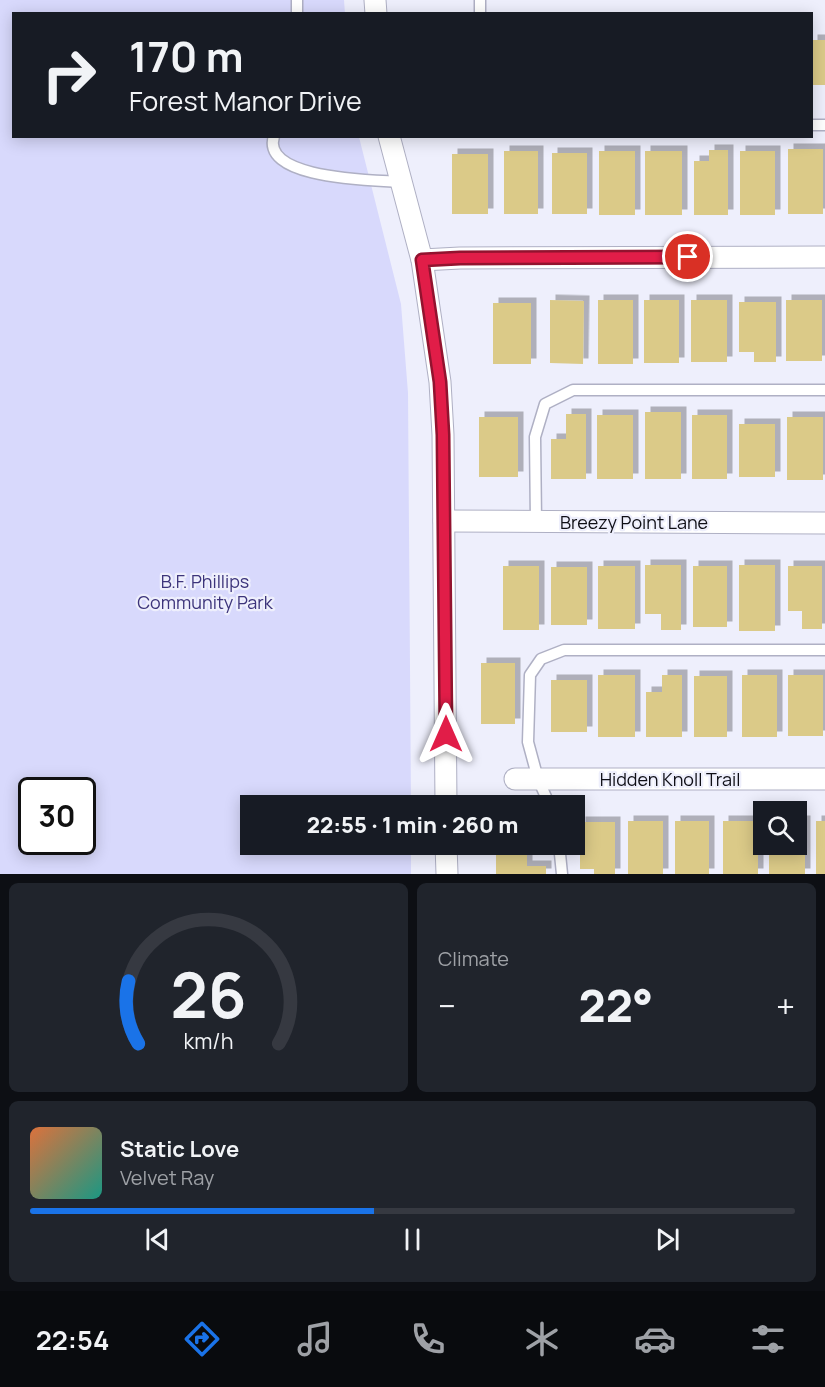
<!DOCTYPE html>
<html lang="en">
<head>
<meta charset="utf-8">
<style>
  body { margin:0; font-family:Manrope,sans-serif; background:#20242c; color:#f1f3f6; height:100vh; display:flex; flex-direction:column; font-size:22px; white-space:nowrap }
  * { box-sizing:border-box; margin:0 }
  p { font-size:20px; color:#9ea1a6 }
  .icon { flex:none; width:33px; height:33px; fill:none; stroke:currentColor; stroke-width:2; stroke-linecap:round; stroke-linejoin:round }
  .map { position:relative; height:874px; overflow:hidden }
  .panel { display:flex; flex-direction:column; gap:9px; padding:9px; background:#0d0f14; flex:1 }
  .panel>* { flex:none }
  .hud { position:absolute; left:12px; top:12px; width:801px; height:126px; border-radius:0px; box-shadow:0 3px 15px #0003; background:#171b24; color:#f1f3f6; overflow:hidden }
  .controls { position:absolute; left:753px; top:801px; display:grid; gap:12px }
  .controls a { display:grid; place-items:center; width:54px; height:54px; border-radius:0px; background:#171b24; box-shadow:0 3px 15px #0003; font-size:30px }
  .speed { position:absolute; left:18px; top:777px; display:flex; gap:12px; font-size:30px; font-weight:700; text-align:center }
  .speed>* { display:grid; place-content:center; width:78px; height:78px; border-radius:50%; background:#171b24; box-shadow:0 3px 15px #0003; line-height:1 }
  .speed .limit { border:3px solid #111; border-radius:9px; background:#fff; color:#111 }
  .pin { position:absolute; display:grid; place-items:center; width:51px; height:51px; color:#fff; margin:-26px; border:3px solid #fff; border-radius:50%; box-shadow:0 2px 6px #0007 }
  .me { position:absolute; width:66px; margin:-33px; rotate:0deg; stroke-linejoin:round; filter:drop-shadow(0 0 4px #0008) }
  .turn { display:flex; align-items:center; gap:21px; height:126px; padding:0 18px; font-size:27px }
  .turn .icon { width:78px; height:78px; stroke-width:2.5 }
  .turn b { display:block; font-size:42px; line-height:51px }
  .big { font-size:45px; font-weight:800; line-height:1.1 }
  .panel .tile { flex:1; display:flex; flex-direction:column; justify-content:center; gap:9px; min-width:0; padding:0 21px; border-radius:9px; background:#20242c }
  .panel .dial { align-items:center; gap:0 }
  .dial svg { height:156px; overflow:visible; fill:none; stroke:#363941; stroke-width:7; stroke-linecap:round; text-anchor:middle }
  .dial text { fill:#f1f3f6; stroke:none }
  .song { display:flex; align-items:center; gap:18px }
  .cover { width:72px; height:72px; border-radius:9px; background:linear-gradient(135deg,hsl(20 70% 55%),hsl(170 70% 35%)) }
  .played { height:6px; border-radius:3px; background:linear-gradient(90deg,#1a73e8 45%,#363941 45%) }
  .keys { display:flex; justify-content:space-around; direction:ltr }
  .heat { display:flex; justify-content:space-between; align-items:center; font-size:33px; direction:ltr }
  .panel .tiles { flex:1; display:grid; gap:9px; grid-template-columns:1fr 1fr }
  .tile:last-child { grid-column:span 2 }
  .trip { position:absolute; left:240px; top:795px; width:345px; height:60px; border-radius:0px; background:#171b24; box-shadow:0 3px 15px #0003; font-weight:800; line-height:60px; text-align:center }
  .dock { display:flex; height:96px; justify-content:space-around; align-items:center; background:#090b0e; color:#9ea1a6 }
  .dock .icon { width:42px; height:42px }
  .dock .on { color:#1a73e8 }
  .dock b { font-size:27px; color:#f1f3f6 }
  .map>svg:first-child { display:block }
  .green { fill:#d8d9fc; fill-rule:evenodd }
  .building { fill:#dbca88; filter:url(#shadow) }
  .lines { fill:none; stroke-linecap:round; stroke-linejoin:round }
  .service-casing { stroke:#afb0c4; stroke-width:13 }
  .minor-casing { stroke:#afb0c4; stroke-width:23 }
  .service { stroke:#fff; stroke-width:10 }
  .minor { stroke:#fff; stroke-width:21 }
  .route-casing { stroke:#92132f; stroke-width:15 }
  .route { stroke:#e11d48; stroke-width:10 }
  .labels { text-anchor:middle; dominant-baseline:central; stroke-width:4.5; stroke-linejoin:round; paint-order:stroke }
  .street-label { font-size:18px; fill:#0f0f16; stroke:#eeeffc }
  .park-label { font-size:18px; fill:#3c347b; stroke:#eeeffc }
</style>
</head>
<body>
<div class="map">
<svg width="825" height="874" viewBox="0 0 825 874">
  <defs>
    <filter id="shadow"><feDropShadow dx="5.5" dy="-5.5" stdDeviation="0" flood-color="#0004"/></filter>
  </defs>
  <rect width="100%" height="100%" fill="#eeeffc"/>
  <path class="green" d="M0,0H344L345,14H14V136L359,137L401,304L408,393L411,805L250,806V844L411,845V874H0ZM32,790H82V842H32Z"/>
  <g class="building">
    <rect x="812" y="40" width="13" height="45"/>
    <rect x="788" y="149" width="35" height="65"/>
    <polygon points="709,150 728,150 728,215 694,215 694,161 709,161"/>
    <rect x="504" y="151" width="34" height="63"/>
    <rect x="599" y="151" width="36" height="64"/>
    <rect x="645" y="151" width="37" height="64"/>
    <rect x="740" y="151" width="35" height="64"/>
    <rect x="552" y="153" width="35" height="61"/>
    <rect x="452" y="154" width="36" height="60"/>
    <polygon points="550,300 584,301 583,364 550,363"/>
    <rect x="598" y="300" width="35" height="64"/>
    <rect x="644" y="300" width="35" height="63"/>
    <rect x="691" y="300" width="36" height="62"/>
    <rect x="786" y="300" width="36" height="61"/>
    <polygon points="739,302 776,302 776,362 754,362 754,352 739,352"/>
    <rect x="493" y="303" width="38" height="61"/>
    <rect x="645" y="412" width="36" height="67"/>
    <polygon points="566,414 586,414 586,479 551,479 551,439 566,439"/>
    <rect x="597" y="415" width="36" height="64"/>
    <rect x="692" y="415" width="35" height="64"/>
    <rect x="479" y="417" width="39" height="60"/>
    <rect x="787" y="417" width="36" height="63"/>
    <rect x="739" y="424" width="36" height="53"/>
    <polygon points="645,565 681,565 681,630 661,630 661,614 645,614"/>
    <rect x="739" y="565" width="36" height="66"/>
    <rect x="503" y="566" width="36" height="64"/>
    <rect x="598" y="566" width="37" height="63"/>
    <rect x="693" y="566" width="34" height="61"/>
    <polygon points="788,566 822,566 822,629 802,629 802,611 788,611"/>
    <rect x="551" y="567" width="36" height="58"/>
    <rect x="481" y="663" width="34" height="61"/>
    <rect x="598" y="675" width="37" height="62"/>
    <polygon points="662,675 682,675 682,737 646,737 646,692 662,692"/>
    <rect x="742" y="675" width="35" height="62"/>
    <rect x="788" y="675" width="35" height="61"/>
    <rect x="694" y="676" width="33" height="61"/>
    <rect x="551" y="680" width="36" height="52"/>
    <rect x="628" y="821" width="35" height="53"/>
    <rect x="675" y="821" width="34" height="53"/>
    <rect x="723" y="821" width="35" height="53"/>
    <polygon points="796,821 805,821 805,874 769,874 769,844 796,844"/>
    <rect x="816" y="821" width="9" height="53"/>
    <polygon points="580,822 615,822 615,874 594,874 594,869 580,869"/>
    <polygon points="496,853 527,853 527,866 546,866 546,874 496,874"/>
  </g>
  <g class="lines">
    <defs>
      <g id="service">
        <polyline points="480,0 480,14"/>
        <polyline points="297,14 297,0"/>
        <polyline points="812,125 825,125"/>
        <path d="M274,136C260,180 376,180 400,182"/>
        <polyline points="536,522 535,437 545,404 573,390 825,390"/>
        <polyline points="550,806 538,779 528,742 530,675 541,659 564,650 825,650"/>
        <polyline points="559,844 562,874"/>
      </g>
      <g id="minor">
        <polyline points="375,0 376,14"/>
        <polyline points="389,136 422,260 440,382 443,435 446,806"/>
        <polyline points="422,260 460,258 825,257"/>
        <polyline points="444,521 825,523"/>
        <polyline points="515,779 825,779"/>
        <polyline points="446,844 447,874"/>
      </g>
    </defs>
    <use href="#service" class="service-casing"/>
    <use href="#minor" class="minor-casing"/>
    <use href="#service" class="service"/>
    <use href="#minor" class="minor"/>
  </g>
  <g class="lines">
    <defs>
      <polyline id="route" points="446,734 443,435 440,382 422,260 460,258 688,257"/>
    </defs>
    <use href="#route" class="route-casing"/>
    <use href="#route" class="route"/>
  </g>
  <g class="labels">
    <g class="street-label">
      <text x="634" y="522">Breezy Point Lane</text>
      <text x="670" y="779">Hidden Knoll Trail</text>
    </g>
    <g class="park-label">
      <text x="205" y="581">B.F. Phillips<tspan x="205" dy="21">Community Park</tspan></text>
    </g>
  </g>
</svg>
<div class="controls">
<a><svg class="icon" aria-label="search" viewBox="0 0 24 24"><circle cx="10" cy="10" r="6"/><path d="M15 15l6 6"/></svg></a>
</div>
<div class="speed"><div class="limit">30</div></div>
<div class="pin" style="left:688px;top:257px;background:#d93025"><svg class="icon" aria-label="arrive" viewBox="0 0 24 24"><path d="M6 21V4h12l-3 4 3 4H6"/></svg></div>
<svg class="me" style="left:446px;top:734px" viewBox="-20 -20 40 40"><path d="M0-17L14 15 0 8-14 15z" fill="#e11d48" stroke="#fff" stroke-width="4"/></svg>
<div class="trip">22:55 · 1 min · 260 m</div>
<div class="hud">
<div class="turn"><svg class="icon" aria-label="right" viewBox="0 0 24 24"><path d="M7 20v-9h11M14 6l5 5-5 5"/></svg><div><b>170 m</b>Forest Manor Drive</div></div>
</div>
</div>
<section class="panel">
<div class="tiles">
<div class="tile dial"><svg viewBox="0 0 100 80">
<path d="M14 69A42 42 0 1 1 86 69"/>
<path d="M14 69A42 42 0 0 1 9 37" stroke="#1a73e8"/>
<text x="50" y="56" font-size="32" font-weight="700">26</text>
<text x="50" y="72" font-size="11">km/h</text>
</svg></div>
<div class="tile"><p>Climate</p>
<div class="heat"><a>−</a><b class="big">22°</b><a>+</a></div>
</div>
<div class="tile">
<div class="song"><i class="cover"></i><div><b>Static Love</b><p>Velvet Ray</p></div></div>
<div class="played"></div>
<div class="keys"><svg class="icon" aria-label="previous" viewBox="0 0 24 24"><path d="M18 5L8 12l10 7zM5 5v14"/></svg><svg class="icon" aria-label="pause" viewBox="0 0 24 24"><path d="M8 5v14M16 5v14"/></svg><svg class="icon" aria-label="next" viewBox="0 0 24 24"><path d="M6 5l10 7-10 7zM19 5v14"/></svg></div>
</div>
</div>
</section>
<nav class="dock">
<b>22:54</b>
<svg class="icon on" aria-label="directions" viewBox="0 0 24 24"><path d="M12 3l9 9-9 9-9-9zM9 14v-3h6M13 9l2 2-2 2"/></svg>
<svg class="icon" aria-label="music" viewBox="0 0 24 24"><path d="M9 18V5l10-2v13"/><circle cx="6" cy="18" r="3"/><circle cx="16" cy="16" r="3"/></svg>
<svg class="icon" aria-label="phone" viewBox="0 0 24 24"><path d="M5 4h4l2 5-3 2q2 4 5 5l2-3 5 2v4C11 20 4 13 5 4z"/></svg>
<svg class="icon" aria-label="climate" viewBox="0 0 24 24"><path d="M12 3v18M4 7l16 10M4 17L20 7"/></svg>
<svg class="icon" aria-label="car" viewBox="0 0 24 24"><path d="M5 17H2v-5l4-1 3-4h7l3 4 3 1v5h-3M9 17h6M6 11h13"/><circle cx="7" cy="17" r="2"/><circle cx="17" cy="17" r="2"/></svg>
<svg class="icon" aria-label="filters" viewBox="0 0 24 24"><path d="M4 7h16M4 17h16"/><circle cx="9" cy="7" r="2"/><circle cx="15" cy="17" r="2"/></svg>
</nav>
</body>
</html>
